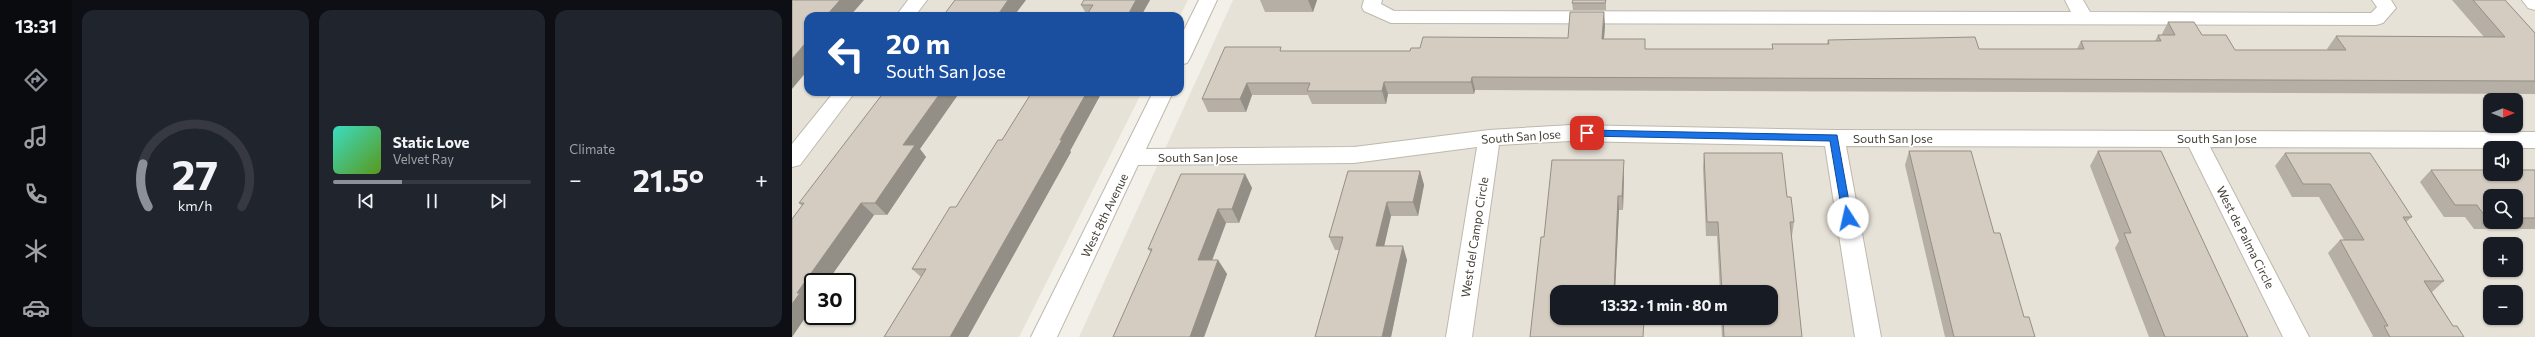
<!DOCTYPE html>
<html lang="en">
<head>
<meta charset="utf-8">
<style>
  body { margin:0; font-family:Commissioner,sans-serif; background:#20242c; color:#f1f3f6; height:100vh; display:flex; flex-direction:column; font-size:15px; white-space:nowrap }
  * { box-sizing:border-box; margin:0 }
  p { font-size:13px; color:#9ea1a6 }
  .icon { flex:none; width:22px; height:22px; fill:none; stroke:currentColor; stroke-width:2; stroke-linecap:round; stroke-linejoin:round }
  .map { position:relative; flex:1; overflow:hidden }
  .panel { display:flex; flex-direction:column; gap:10px; padding:10px; background:#0d0f14; width:720px }
  .panel>* { flex:none }
  .hud { position:absolute; left:12px; top:12px; width:380px; height:84px; border-radius:12px; box-shadow:0 1px 3px #0004; background:#1a4fa0; color:#fff; overflow:hidden }
  .needle { width:26px; rotate:90deg }
  .fabs { position:absolute; left:1691px; top:93px; display:grid; gap:8px }
  .fabs a { display:grid; place-items:center; width:40px; height:40px; border-radius:8px; background:#171b24; box-shadow:0 1px 3px #0004; font-size:20px }
  .speed { position:absolute; left:12px; top:273px; display:flex; gap:8px; font-size:20px; font-weight:700; text-align:center }
  .speed>* { display:grid; place-content:center; width:52px; height:52px; border-radius:50%; background:#171b24; box-shadow:0 1px 3px #0004; line-height:1 }
  .speed .limit { border:2px solid #111; border-radius:6px; background:#fff; color:#111 }
  .pin { position:absolute; display:grid; place-items:center; width:34px; height:34px; color:#fff; margin:-17px; border-radius:8px; box-shadow:0 2px 6px #0006 }
  .me { position:absolute; width:44px; margin:-22px; rotate:350deg; stroke-linejoin:round; filter:drop-shadow(0 0 3px #0008) }
  .turn { display:flex; align-items:center; gap:14px; height:84px; padding:0 16px; font-size:18px }
  .turn .icon { width:52px; height:52px; stroke-width:2.5 }
  .turn b { display:block; font-size:28px; line-height:34px }
  .big { font-size:30px; font-weight:700; line-height:1.1 }
  .panel .card { flex:1; display:flex; flex-direction:column; justify-content:center; gap:6px; min-width:0; padding:0 14px; border-radius:12px; background:#20242c }
  .panel .dial { align-items:center; gap:0 }
  .dial svg { height:104px; overflow:visible; fill:none; stroke:#363941; stroke-width:7; stroke-linecap:round; text-anchor:middle }
  .dial text { fill:#f1f3f6; stroke:none }
  .song { display:flex; align-items:center; gap:12px }
  .cover { width:48px; height:48px; border-radius:6px; background:linear-gradient(135deg,hsl(170 70% 55%),hsl(90 70% 35%)) }
  .played { height:4px; border-radius:2px; background:linear-gradient(90deg,#8c9099 35%,#363941 35%) }
  .keys { display:flex; justify-content:space-around; direction:ltr }
  .heat { display:flex; justify-content:space-between; align-items:center; font-size:22px; direction:ltr }
  .panel .tiles { flex:1; display:grid; gap:10px; grid-template-columns:repeat(3,1fr) }
  .trip { position:absolute; left:758px; top:285px; width:228px; height:40px; border-radius:12px; background:#171b24; box-shadow:0 1px 3px #0004; font-weight:700; line-height:40px; text-align:center }
  main { display:flex; flex:1; min-height:0 }
  .tabs { display:flex; flex-direction:column; width:72px; justify-content:space-around; align-items:center; background:#090b0e; color:#9ea1a6 }
  .tabs .icon { width:28px; height:28px }
  .tabs .selected { color:#8c9099 }
  .tabs b { font-size:18px; color:#f1f3f6 }
  .map>svg:first-child { display:block }
  .residential { fill:#e7e2d8; fill-rule:evenodd }
  .lines { fill:none; stroke-linecap:round; stroke-linejoin:round }
  .minor-casing { stroke:#beb8ad; stroke-width:2 }
  .minor { fill:#fff; fill-rule:evenodd }
  .wall { fill:#b6afa5; fill-rule:evenodd }
  .shaded-wall { fill:#948f86 }
  .building { fill:#d4ccc0; stroke:#948f86 }
  .route { fill:#1a73e8; stroke:#114b97 }
  .labels { text-anchor:middle; dominant-baseline:central; stroke-width:3.5; stroke-linejoin:round; paint-order:stroke }
  .street-label { font-size:12px; fill:#464138; stroke:#fff }
</style>
</head>
<body>
<main>
<nav class="tabs">
<b>13:31</b>
<svg class="icon selected" aria-label="directions" viewBox="0 0 24 24"><path d="M12 3l9 9-9 9-9-9zM9 14v-3h6M13 9l2 2-2 2"/></svg>
<svg class="icon" aria-label="music" viewBox="0 0 24 24"><path d="M9 18V5l10-2v13"/><circle cx="6" cy="18" r="3"/><circle cx="16" cy="16" r="3"/></svg>
<svg class="icon" aria-label="phone" viewBox="0 0 24 24"><path d="M5 4h4l2 5-3 2q2 4 5 5l2-3 5 2v4C11 20 4 13 5 4z"/></svg>
<svg class="icon" aria-label="climate" viewBox="0 0 24 24"><path d="M12 3v18M4 7l16 10M4 17L20 7"/></svg>
<svg class="icon" aria-label="car" viewBox="0 0 24 24"><path d="M5 17H2v-5l4-1 3-4h7l3 4 3 1v5h-3M9 17h6M6 11h13"/><circle cx="7" cy="17" r="2"/><circle cx="17" cy="17" r="2"/></svg>
</nav>
<section class="panel">
<div class="tiles">
<div class="card dial"><svg viewBox="0 0 100 80">
<path d="M14 69A42 42 0 1 1 86 69"/>
<path d="M14 69A42 42 0 0 1 10 36" stroke="#8c9099"/>
<text x="50" y="56" font-size="32" font-weight="700">27</text>
<text x="50" y="72" font-size="11">km/h</text>
</svg></div>
<div class="card">
<div class="song"><i class="cover"></i><div><b>Static Love</b><p>Velvet Ray</p></div></div>
<div class="played"></div>
<div class="keys"><svg class="icon" aria-label="previous" viewBox="0 0 24 24"><path d="M18 5L8 12l10 7zM5 5v14"/></svg><svg class="icon" aria-label="pause" viewBox="0 0 24 24"><path d="M8 5v14M16 5v14"/></svg><svg class="icon" aria-label="next" viewBox="0 0 24 24"><path d="M6 5l10 7-10 7zM19 5v14"/></svg></div>
</div>
<div class="card"><p>Climate</p>
<div class="heat"><a>−</a><b class="big">21.5°</b><a>+</a></div>
</div>
</div>
</section>
<div class="map">
<svg width="1743" height="337" viewBox="0 0 1743 337">
  <rect width="100%" height="100%" fill="#f3f0e9"/>
  <g class="residential">
    <path d="M0,0H396L388,16H16V92H350L227,337H0ZM21,282H55V316H21Z"/>
    <path d="M441,0H1743V337H287ZM1698,100H1724V126H1698ZM1698,148H1724V174H1698ZM1698,196H1724V222H1698ZM1698,244H1724V270H1698ZM765,292H979V318H765ZM1698,292H1724V318H1698Z"/>
  </g>
  <g class="lines">
    <defs>
      <g id="minor">
        <polygon points="116,0 135,0 123,16 104,16"/>
        <polygon points="407,0 425,0 398,58 395,63 388,65 388,38"/>
        <polygon points="572,0 590,0 589,4 602,11 1279,12 1273,0 1291,0 1298,12 1579,13 1585,7 1580,0 1599,0 1604,8 1591,23 1584,25 599,23 572,11 570,7"/>
        <polygon points="1730,0 1743,0 1743,10 1736,8"/>
        <polygon points="42,92 63,92 8,165 0,167 0,144"/>
        <polygon points="361,92 381,92 354,149 562,147 697,130 779,125 1042,130 1743,132 1743,148 1418,147 1517,337 1491,337 1397,147 1054,146 1089,337 1063,337 1033,146 779,141 707,145 680,337 654,337 685,147 562,163 346,165 265,337 239,337"/>
      </g>
    </defs>
    <use href="#minor" class="minor-casing"/>
    <use href="#minor" class="minor"/>
  </g>
  <g class="wall">
    <polygon points="358,0 349,16 294,16 295,15 289,5"/>
    <polygon points="468,0 525,0 521,12 473,12"/>
    <polygon points="814,0 814,10 781,10 780,3"/>
    <polygon points="1660,0 1713,0 1743,33 1743,94 683,90 682,94 596,94 594,104 520,104 516,95 460,95 454,112 416,112 410,99 491,51 618,51 628,48 776,38 813,25 812,39 853,39 853,49 980,49 980,44 1035,44 1036,40 1187,49 1285,49 1289,41 1363,41 1366,35 1370,35 1370,34 1376,22 1410,35 1443,50 1536,50 1535,49 1544,36 1692,37"/>
    <polygon points="240,92 310,92 278,151 279,152 176,337 92,337 129,277 120,269 164,207 210,140"/>
    <polygon points="128,149 134,157 95,215 82,215 35,282 21,282 20,304 21,304 21,306 0,337 0,219 10,206 7,203"/>
    <polygon points="1117,151 1202,233 1232,317 1243,337 1153,337 1113,165"/>
    <polygon points="1306,151 1456,337 1357,337 1323,248 1327,241 1298,166"/>
    <polygon points="912,153 995,197 1002,222 1000,236 999,236 1010,337 930,337 929,318 979,318 979,292 928,292 925,236 914,236 911,168"/>
    <polygon points="1493,153 1620,217 1614,222 1652,281 1640,292 1661,326 1672,337 1580,337 1581,336 1536,253 1548,240 1552,240 1527,197 1500,197 1483,166"/>
    <path d="M1639,170H1743V229H1682L1673,217H1652L1628,182ZM1698,196H1724V222H1698Z"/>
    <polygon points="628,171 632,185 626,216 599,216 592,246 615,260 599,337 523,337 547,250 543,250 537,237"/>
    <polygon points="453,174 460,188 447,223 434,223 420,260 426,260 435,274 412,337 321,337 359,252 356,249"/>
    <polygon points="832,174 831,210 827,210 823,292 765,292 752,237"/>
  </g>
  <g class="shaded-wall">
    <polygon points="48,0 72,0 58,16 34,16"/>
    <polygon points="216,0 234,0 222,16 205,16"/>
    <polygon points="344,0 358,0 349,16 338,16 337,13"/>
    <polygon points="516,0 525,0 521,12"/>
    <polygon points="812,12 813,25 811,51 810,39"/>
    <polygon points="16,40 16,70 0,89 0,59"/>
    <polygon points="680,77 683,90 682,94 679,82"/>
    <polygon points="592,82 596,94 594,104 590,91"/>
    <polygon points="455,83 460,95 454,112 448,99"/>
    <polygon points="149,92 168,92 128,149 134,157 95,215 83,203 111,145"/>
    <polygon points="295,92 310,92 278,151 279,152 176,337 158,337"/>
    <polygon points="832,160 832,174 831,210 830,196"/>
    <polygon points="628,171 632,185 626,216 621,202"/>
    <polygon points="453,174 460,188 447,223 440,209"/>
    <polygon points="826,196 827,210 823,292 822,292"/>
    <polygon points="595,202 599,216 589,260 584,246"/>
    <polygon points="69,203 82,215 35,282 21,282 21,303 20,304 21,304 21,306 0,337 0,304 5,293"/>
    <polygon points="426,209 434,223 415,274 406,260"/>
    <polygon points="611,246 615,260 599,337 590,337"/>
    <polygon points="426,260 435,274 412,337 398,337"/>
  </g>
  <g class="building">
    <polygon points="0,0 48,0 34,16 16,16 16,40 0,59"/>
    <polygon points="163,0 216,0 205,16 151,16"/>
    <polygon points="292,0 344,0 337,13 340,13 338,16 294,16 301,5 289,5"/>
    <polygon points="781,0 814,0 813,3 780,3"/>
    <polygon points="1681,0 1713,0 1743,33 1743,81 680,77 679,82 592,82 590,91 515,91 518,83 455,83 448,99 410,99 433,47 489,47 488,51 618,51 619,48 628,48 631,37 776,38 778,12 812,12 810,39 853,39 853,49 981,49 980,44 1037,44 1036,40 1183,37 1187,49 1292,49 1289,41 1369,41 1366,35 1383,35 1376,22 1402,22 1410,35 1434,35 1443,50 1554,50 1544,36 1713,37"/>
    <polygon points="92,92 149,92 111,145 123,145 83,203 69,203 5,293 8,293 0,304 0,219 12,203 7,203"/>
    <polygon points="240,92 295,92 268,140 270,140 158,337 92,337 134,269 120,269 158,207 164,207 206,140 210,140"/>
    <polygon points="1117,151 1179,151 1202,233 1208,233 1232,317 1237,317 1243,337 1162,337"/>
    <polygon points="1306,151 1369,151 1456,337 1373,337 1332,233 1339,233"/>
    <polygon points="912,153 990,153 995,197 999,197 1002,222 998,222 1010,337 932,337 931,318 979,318 979,292 930,292 926,222 915,222"/>
    <polygon points="1493,153 1578,153 1620,217 1611,217 1652,281 1632,281 1661,326 1665,326 1672,337 1598,337 1592,326 1596,326 1548,240 1572,240 1538,184 1511,184"/>
    <polygon points="760,160 832,160 830,196 826,196 822,292 765,292 765,318 821,318 821,320 852,320 851,337 738,337 749,237 752,237"/>
    <polygon points="1639,170 1698,170 1698,174 1724,174 1724,170 1743,170 1743,218 1724,218 1724,196 1698,196 1698,218 1694,218 1685,205 1663,205"/>
    <polygon points="556,171 628,171 621,202 595,202 584,246 611,246 590,337 523,337 551,237 537,237"/>
    <polygon points="389,174 453,174 440,209 426,209 406,260 426,260 398,337 321,337 360,249 356,249"/>
  </g>
  <polygon class="route" points="795,130 1045,135 1060,218 1056,221 1051,218 1038,141 795,136 790,133"/>
  <g class="labels">
    <g class="street-label">
      <text transform="translate(729 136) rotate(-4)">South San Jose</text>
      <text x="1101" y="138">South San Jose</text>
      <text x="1425" y="138">South San Jose</text>
      <text x="406" y="157">South San Jose</text>
      <text transform="translate(312 215) rotate(-64)">West 8th Avenue</text>
      <text transform="translate(682 237) rotate(-81)">West del Campo Circle</text>
      <text transform="translate(1454 237) rotate(63)">West de Palma Circle</text>
    </g>
  </g>
</svg>
<div class="fabs">
<a><svg class="needle" viewBox="-14 -14 28 28"><path d="M0-13l5 13h-10z" fill="#e53935"/><path d="M0 13l5-13h-10z" fill="#9ea1a6"/></svg></a>
<a><svg class="icon" aria-label="sound" viewBox="0 0 24 24"><path d="M4 9h4l5-4v14l-5-4H4zM17 9q2 3 0 6"/></svg></a>
<a><svg class="icon" aria-label="search" viewBox="0 0 24 24"><circle cx="10" cy="10" r="6"/><path d="M15 15l6 6"/></svg></a>
<a>+</a>
<a>−</a>
</div>
<div class="speed"><div class="limit">30</div></div>
<div class="pin" style="left:795px;top:133px;background:#d93025"><svg class="icon" aria-label="arrive" viewBox="0 0 24 24"><path d="M6 21V4h12l-3 4 3 4H6"/></svg></div>
<svg class="me" style="left:1056px;top:218px" viewBox="-20 -20 40 40"><circle r="19" fill="#fff"/><path d="M0-13L10 11 0 6-10 11z" fill="#1a73e8"/></svg>
<div class="trip">13:32 · 1 min · 80 m</div>
<div class="hud">
<div class="turn"><svg class="icon" aria-label="left" viewBox="0 0 24 24"><path d="M17 20v-9H6M10 6l-5 5 5 5"/></svg><div><b>20 m</b>South San Jose</div></div>
</div>
</div>
</main>
</body>
</html>
